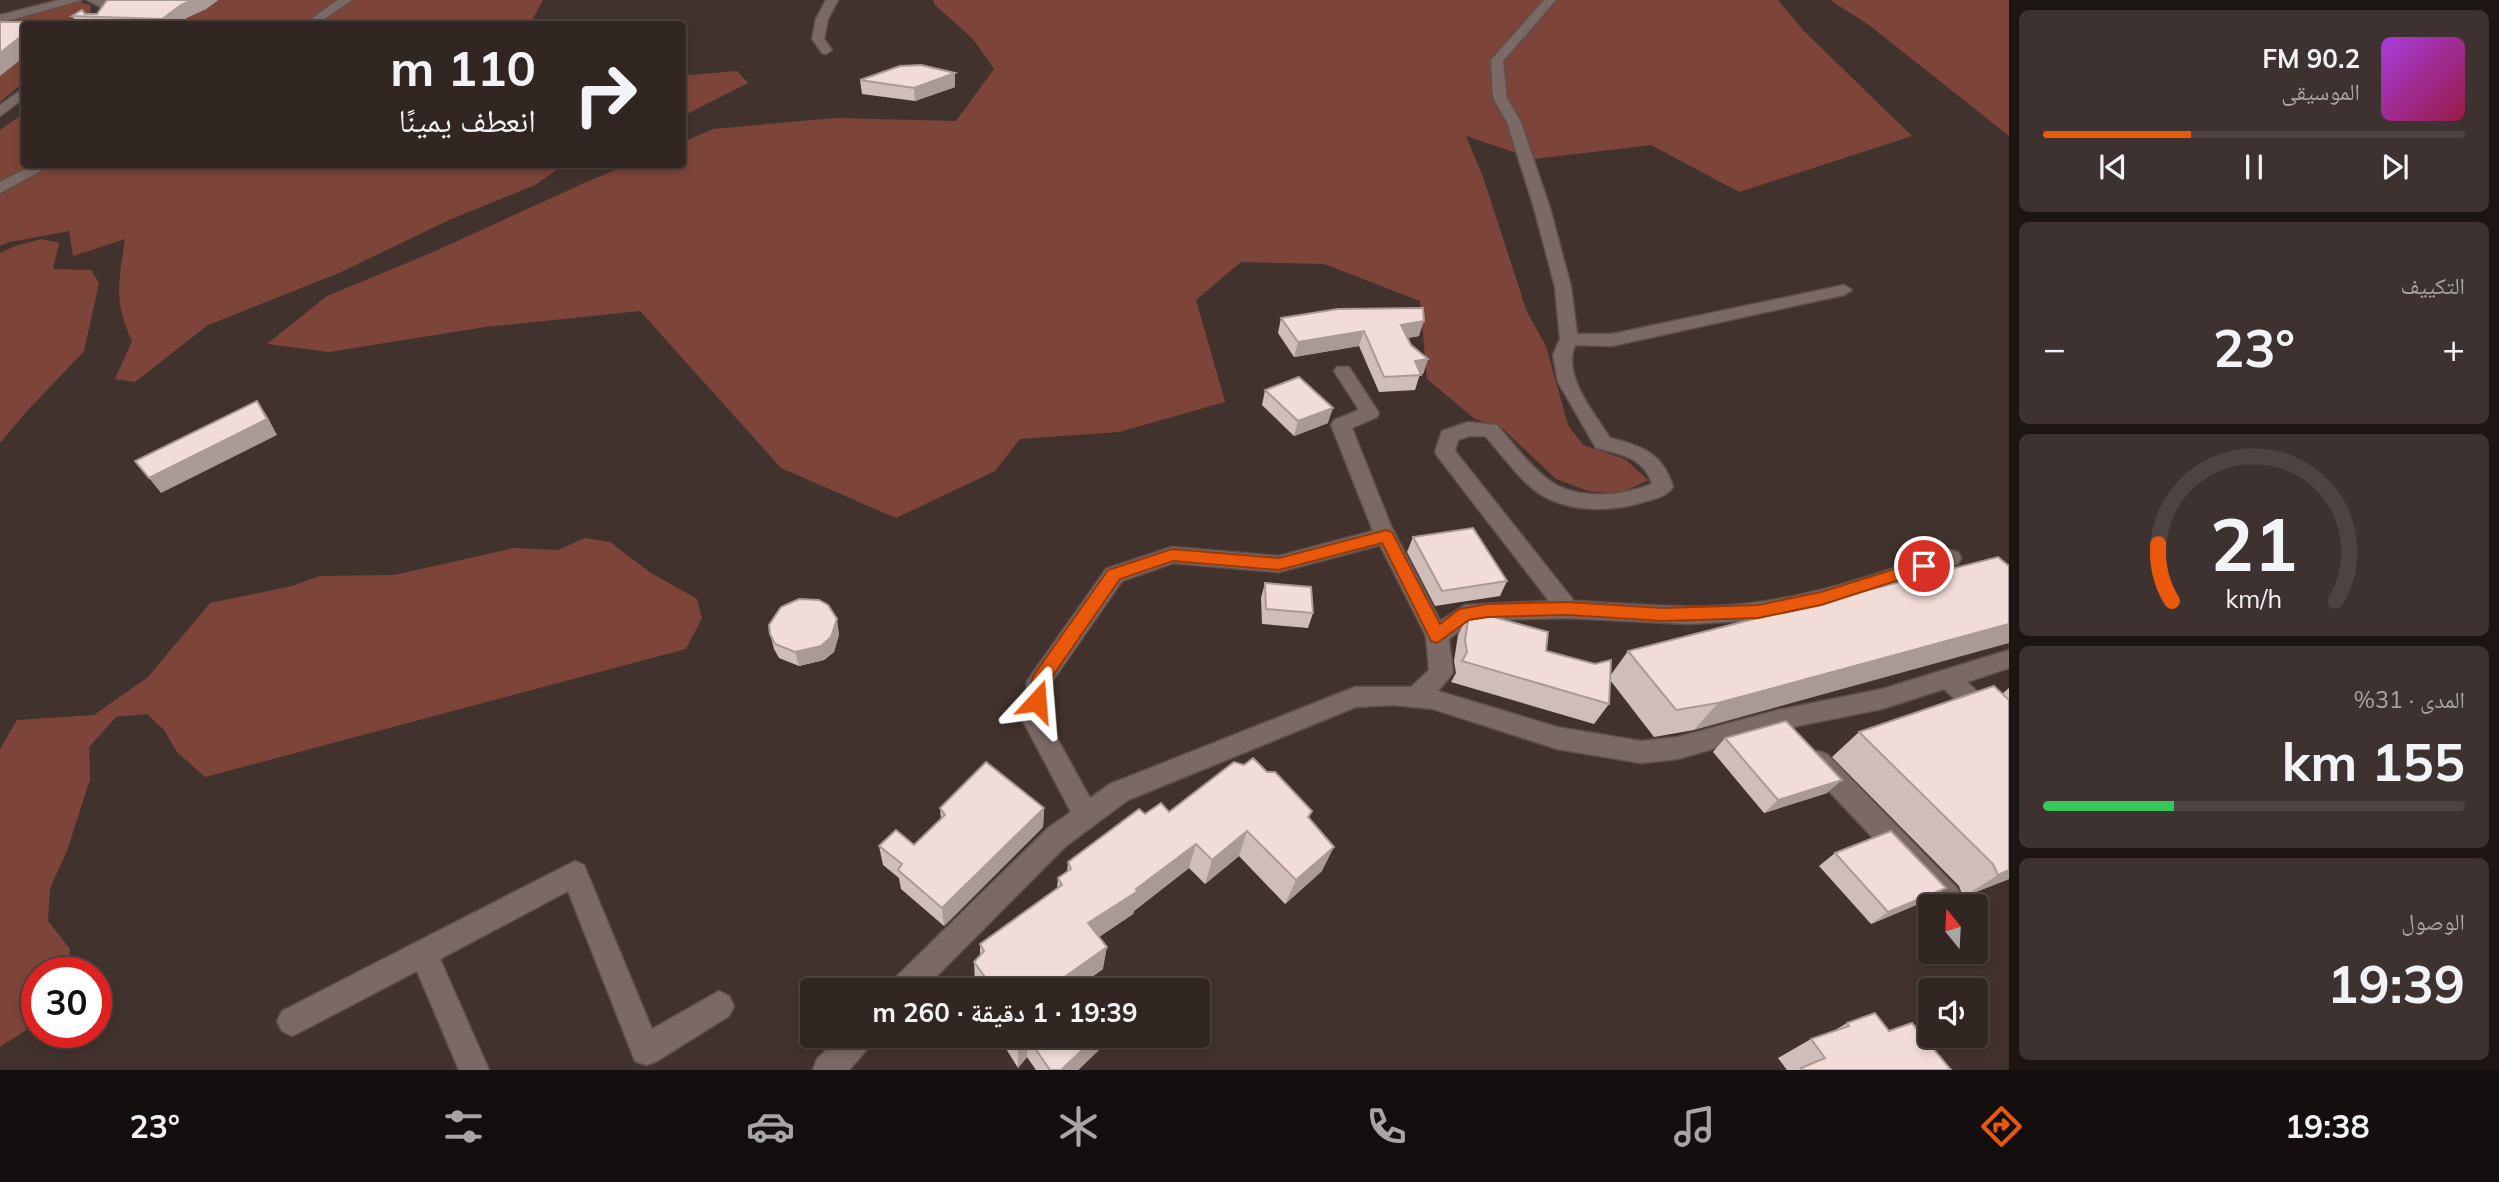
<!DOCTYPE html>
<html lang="ar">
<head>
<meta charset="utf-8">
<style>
  body { margin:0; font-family:Mulish,"Noto Naskh Arabic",sans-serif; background:#3d322f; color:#f1f3f6; direction:rtl; height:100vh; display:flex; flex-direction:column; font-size:26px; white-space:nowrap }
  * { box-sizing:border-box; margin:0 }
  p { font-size:23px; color:#a8a5a5 }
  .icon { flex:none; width:38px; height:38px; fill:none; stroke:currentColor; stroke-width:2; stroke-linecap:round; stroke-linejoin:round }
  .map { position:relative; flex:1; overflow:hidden; direction:ltr }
  .panel { display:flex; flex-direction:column; gap:10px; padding:10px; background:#1c1513; width:490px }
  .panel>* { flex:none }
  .hud { position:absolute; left:21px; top:21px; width:665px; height:147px; border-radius:7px; box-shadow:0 4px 10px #0003,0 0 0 2px #4d4340; direction:rtl; background:#322622; color:#f1f3f6; overflow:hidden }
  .needle { width:46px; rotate:342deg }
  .buttons { position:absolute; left:1918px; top:894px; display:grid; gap:14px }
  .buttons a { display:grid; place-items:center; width:70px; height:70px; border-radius:7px; background:#322622; box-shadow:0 4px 10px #0003,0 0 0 2px #4d4340; font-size:35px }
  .speed { position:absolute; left:21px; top:957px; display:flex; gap:14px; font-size:35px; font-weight:700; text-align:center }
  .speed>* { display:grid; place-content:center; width:91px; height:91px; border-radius:50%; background:#322622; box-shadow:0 4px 10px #0003,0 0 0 2px #4d4340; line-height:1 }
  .speed .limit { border:10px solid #d22; background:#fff; color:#111 }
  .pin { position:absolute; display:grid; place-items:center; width:60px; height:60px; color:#fff; margin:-30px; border:4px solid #fff; border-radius:50%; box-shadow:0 2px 7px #0007 }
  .me { position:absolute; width:77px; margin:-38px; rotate:19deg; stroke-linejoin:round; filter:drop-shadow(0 0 5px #0008) }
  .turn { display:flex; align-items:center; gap:24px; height:147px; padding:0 35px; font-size:32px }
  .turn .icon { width:91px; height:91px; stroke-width:2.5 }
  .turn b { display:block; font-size:49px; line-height:60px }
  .big { font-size:52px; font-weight:700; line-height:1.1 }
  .panel .card { flex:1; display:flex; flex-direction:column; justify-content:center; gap:10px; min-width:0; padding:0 24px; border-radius:10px; background:#3d322f }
  .panel .dial { align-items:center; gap:0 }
  .dial svg { height:182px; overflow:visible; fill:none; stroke:#4d4340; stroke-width:7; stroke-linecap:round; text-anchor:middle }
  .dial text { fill:#f1f3f6; stroke:none }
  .song { display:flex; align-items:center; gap:21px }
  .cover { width:84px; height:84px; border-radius:10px; background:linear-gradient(135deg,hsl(280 70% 55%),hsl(340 70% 35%)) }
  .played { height:7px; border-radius:4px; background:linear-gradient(90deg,#ea580c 35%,#4d4340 35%) }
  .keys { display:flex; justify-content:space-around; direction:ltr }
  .heat { display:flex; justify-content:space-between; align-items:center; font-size:38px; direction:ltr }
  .charge { height:10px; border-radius:5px; background:linear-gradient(90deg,#34c759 31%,#4d4340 0) }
  .trip { position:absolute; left:800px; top:978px; width:410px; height:70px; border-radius:7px; background:#322622; box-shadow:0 4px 10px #0003,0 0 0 2px #4d4340; font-weight:700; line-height:70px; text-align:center; direction:rtl }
  .dock { display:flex; height:112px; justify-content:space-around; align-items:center; background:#140f0e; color:#a8a5a5 }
  .dock .icon { width:49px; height:49px }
  .dock .current { color:#ea580c }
  .dock b { font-size:32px; color:#f1f3f6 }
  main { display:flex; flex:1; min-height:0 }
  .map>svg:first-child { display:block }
  .green { fill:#7d4539 }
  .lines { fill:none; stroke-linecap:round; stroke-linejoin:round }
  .minor-casing { stroke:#5d4f4c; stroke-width:3 }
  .minor { fill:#7b6965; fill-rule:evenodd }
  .wall { fill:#cfbdb9 }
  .shaded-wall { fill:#a99a96 }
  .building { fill:#f1dcd7; stroke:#a99a96; stroke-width:2 }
  .route { fill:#ea580c; stroke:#983908; stroke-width:2 }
</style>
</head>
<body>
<main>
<section class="panel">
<div class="card">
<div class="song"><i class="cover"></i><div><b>90.2 FM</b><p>الموسيقى</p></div></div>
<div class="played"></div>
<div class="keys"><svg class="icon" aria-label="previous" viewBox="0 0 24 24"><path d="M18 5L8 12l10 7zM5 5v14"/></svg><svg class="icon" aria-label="pause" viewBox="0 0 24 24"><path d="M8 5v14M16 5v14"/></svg><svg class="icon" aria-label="next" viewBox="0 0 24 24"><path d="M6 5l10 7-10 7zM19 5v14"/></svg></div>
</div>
<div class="card"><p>التكييف</p>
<div class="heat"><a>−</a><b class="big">23°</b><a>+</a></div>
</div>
<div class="card dial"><svg viewBox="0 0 100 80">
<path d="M14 69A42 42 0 1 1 86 69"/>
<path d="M14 69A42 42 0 0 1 8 44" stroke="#ea580c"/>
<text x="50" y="56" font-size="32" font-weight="700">21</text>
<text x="50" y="72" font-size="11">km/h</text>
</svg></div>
<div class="card"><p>المدى · 31%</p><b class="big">155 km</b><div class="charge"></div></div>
<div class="card"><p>الوصول</p><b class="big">19:39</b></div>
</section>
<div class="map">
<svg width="2009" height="1070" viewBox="0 0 2009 1070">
  <rect width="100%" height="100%" fill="#42322e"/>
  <g class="green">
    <polygon points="110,0 543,0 530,24 105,24"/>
    <polygon points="933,0 1778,0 1804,31 1912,136 1739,192 1651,145 1534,159 1466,136 1483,177 1527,312 1546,346 1568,425 1583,445 1625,459 1648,480 1619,494 1588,491 1556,479 1502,428 1475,419 1427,379 1420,301 1324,264 1241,262 1196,300 1225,402 1119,432 1020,439 995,471 896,518 781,468 640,311 485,327 329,352 267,344 327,296 431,253 593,179 628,165 682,164 683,142 713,129 835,118 956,121 994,69 973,39 935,5"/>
    <polygon points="1830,0 2009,0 2009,136 1869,25"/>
    <polygon points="79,2 91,5 90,12 81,24 24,24 24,82 0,102 0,23 56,5"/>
    <polygon points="682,71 691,75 737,71 748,83 683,116"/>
    <path d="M24,113V164L564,165L535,185L449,220L339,273L208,325L135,382L115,379L132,341C113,301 119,281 125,239L73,256L69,231L10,242L0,246V130Z"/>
    <polygon points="42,239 59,243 53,269 91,270 99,283 84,351 28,410 0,443 0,253 15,246"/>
    <polygon points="585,538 610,542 651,573 697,599 702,618 686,649 205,777 177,752 164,730 147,714 116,717 89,747 90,779 67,851 50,888 48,921 70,949 68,973 37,973 37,1023 0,1047 0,749 17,720 94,715 148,677 210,603 292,586 320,576 394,575 514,548 558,550"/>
  </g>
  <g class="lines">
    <defs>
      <g id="minor">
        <polygon points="59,0 82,0 0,23 0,15"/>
        <polygon points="87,0 105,0 114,8 104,24 92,24 102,8"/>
        <polygon points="338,0 352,0 317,24 304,24"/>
        <polygon points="826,0 838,0 828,19 824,39 832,50 826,54 822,53 812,39 816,19"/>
        <path d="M1544,0H1556L1503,61L1507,98L1521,122L1550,208L1571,287L1577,334H1612L1844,285L1852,290L1844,295L1612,346L1575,345C1562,376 1594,412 1610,438C1642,446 1663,453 1673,487C1667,497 1651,500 1640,503C1606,513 1560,512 1532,488C1514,473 1501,453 1485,436H1469L1458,440L1455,451L1574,601C1636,604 1699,611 1760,602C1825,593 1887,570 1950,550L1958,552L1961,558L1958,564L1832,604L1760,620L1688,624L1568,618L1488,620L1471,622L1449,639L1453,673L1438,691L1557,727L1641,741L1678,737L1778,710L1882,689L2009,650V668L1967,682L2009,720V746L2000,742L1944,689L1882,709L1778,730L1678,759L1641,763L1557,749L1433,709L1393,705L1356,707L1128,800L1066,846L923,990H889L893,980L1048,828L1071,812L1023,721L1027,681L1106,569L1172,547L1279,556L1373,531L1331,425L1334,420L1359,410L1334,371L1337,367H1349L1379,413L1377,417L1352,428L1391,526L1440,621L1465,605L1549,601L1438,457L1435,452L1442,431L1468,422L1497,425C1513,443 1527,463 1546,478C1574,501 1620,497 1652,484C1644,457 1620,454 1596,448L1558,382L1553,355L1560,339L1555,287L1534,208L1507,122L1493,98L1491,60ZM1380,545L1426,636L1429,670L1411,687H1355L1110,784L1090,798L1047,720L1051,683L1122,581L1173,563L1279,572Z"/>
        <polygon points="24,88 24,98 0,116 0,105"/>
        <polygon points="35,164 54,164 0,193 0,182"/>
        <polygon points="1818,751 1827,754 1957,888 1961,897 1957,906 1937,906 1809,770 1806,762 1809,754"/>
        <polygon points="575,861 584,865 652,1029 719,991 729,996 734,1006 729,1016 657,1061 646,1065 635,1061 568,891 440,959 489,1070 459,1070 417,971 302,1031 292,1036 282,1031 277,1021 282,1011"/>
        <polygon points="840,1036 875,1036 870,1046 849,1070 813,1070 817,1059"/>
      </g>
    </defs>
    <use href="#minor" class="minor-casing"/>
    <use href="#minor" class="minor"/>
  </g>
  <g class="wall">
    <polygon points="107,0 218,0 206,9 188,17 178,24 78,24 72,16 97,14"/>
    <polygon points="955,73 955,87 915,101 862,94 860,80"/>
    <polygon points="1281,318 1419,336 1407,338 1411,345 1428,359 1423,374 1420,374 1415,390 1379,392 1359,346 1294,357 1278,333"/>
    <polygon points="1265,390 1328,423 1294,436 1262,405"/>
    <polygon points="1413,537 1507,581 1500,596 1435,606 1407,552"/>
    <polygon points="1998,557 1694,730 1654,737 1610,680 1609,704 1594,724 1451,682 1456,673 1454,661 1458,635 1469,614 1546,651 1610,676 1628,651"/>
    <polygon points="1265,583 1313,613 1308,628 1262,624 1261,598"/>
    <polygon points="770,634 839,634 834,652 824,660 799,666 779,658 774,649"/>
    <polygon points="2009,688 2009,879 1963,897 1959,886 1832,757 1859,732 2002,694"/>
    <polygon points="1725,738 1827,793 1764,813 1713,752"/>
    <polygon points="940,808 1044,808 1043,827 944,926 901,889 899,878 883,865 879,846 914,845 941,819"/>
    <polygon points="1312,811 1309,818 1322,871 1285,904 1239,856 1205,884 1189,868 1134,911 1133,914 1099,937 1103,969 1075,989 1076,990 980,990 975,983 974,962 980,955 980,944 1057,889 1058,878 1067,872 1068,862 1145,814 1169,812"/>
    <polygon points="1835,853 1928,900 1871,924 1819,866"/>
    <polygon points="1847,1023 1889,1031 1951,1070 1787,1070 1778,1058 1811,1039 1830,1033"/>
    <polygon points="998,1036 1103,1036 1100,1049 1078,1070 1036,1070 1027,1057 1018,1068"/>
  </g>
  <g class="shaded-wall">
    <polygon points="192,0 218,0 206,9 188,17 178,24 166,24 162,19 181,5"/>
    <polygon points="24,34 24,57 0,76 0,53"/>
    <polygon points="955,73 955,87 915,101 914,88"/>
    <polygon points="1424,321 1419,336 1397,340 1401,325"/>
    <polygon points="1364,331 1359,346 1294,357 1298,342"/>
    <polygon points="1428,359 1423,374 1415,376 1415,361"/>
    <polygon points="257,401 267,416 277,435 161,493 149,478"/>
    <polygon points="1333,408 1328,423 1294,436 1298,421"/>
    <polygon points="837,619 839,634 834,652 824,660 799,666 795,652"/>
    <polygon points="2009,624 2009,643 1694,730 1718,703"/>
    <polygon points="1842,780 1827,793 1764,813 1778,800"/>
    <polygon points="1044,808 1043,827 944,926 942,908"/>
    <polygon points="1247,831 1239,856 1205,884 1212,860"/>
    <polygon points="1196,844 1189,868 1134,911 1133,914 1085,946 1088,923 1136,889"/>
    <polygon points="1334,847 1322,871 1285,904 1296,880"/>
    <polygon points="2009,870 2009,879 1963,897 1998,875"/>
    <polygon points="1946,888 1928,900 1871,924 1888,912"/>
    <polygon points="1107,947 1103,969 1073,990 1066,976"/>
    <polygon points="1097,1036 1103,1036 1100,1049 1078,1070 1061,1070"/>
    <polygon points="1028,1038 1027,1057 1018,1068 1018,1048"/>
  </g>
  <g class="building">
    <polygon points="107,0 192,0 181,5 162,19 72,16 82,10 85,14 97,14"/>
    <polygon points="0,22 41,22 38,24 24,24 24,34 0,53"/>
    <polygon points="921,65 955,73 914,88 860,80 900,66"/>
    <polygon points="1423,308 1424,321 1401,325 1411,345 1428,359 1415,361 1421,375 1384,377 1364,331 1298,342 1281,318 1338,309"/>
    <polygon points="1299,377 1333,408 1298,421 1265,390"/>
    <polygon points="257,401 267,419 149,478 135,461"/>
    <polygon points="1473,528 1507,581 1442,591 1413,537"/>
    <polygon points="1998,557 2009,566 2009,624 1718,703 1676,710 1628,651"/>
    <polygon points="1265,583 1311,587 1313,613 1266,609"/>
    <polygon points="799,599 819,600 828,605 837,619 831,637 821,646 795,652 775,644 770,634 769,625 781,607"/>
    <polygon points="1472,611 1548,632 1546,651 1595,664 1611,660 1609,704 1462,661 1467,652 1465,640 1469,614"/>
    <polygon points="1994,686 2009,700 2009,870 1998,875 1993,864 1859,732"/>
    <polygon points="1786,721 1842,780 1778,800 1725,738"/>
    <polygon points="1253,758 1267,772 1275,772 1312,811 1308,817 1334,847 1296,880 1247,831 1212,860 1196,844 1136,889 1138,891 1088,923 1107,947 1066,976 1076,990 982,990 980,988 988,981 974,962 984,951 980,944 1062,885 1058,878 1071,869 1068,862 1139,809 1145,814 1161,803 1169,812 1234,762 1244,765"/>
    <polygon points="986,762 1044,808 942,908 898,870 902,864 879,846 896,830 914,845 945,815 940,808"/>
    <polygon points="1891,831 1946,888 1888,912 1835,853"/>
    <polygon points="1875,1013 1889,1031 1912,1023 1951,1070 1802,1070 1801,1068 1825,1058 1811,1039 1849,1026 1847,1023"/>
    <polygon points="1010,1036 1097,1036 1061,1070 1050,1070 1028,1038 1018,1048"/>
  </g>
  <polygon class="route" points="1386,530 1392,532 1440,624 1459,609 1488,604 1568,602 1663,608 1758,605 1821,592 1924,560 1932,566 1930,570 1821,605 1758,618 1663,621 1568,615 1488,617 1469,620 1437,643 1431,641 1382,543 1279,570 1173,561 1120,579 1048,683 1043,706 1037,708 1031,706 1028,701 1033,676 1108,570 1172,549 1279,558"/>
</svg>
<div class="buttons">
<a><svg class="needle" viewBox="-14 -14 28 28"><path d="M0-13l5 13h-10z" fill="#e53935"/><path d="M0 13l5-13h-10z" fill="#a8a5a5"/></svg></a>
<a><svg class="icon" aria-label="sound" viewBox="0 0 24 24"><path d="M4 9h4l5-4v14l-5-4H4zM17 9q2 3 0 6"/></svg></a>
</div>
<div class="speed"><div class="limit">30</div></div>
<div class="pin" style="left:1924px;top:566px;background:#d93025"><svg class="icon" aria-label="arrive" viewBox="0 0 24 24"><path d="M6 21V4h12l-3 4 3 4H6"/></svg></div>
<svg class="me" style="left:1037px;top:701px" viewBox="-20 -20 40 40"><path d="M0-17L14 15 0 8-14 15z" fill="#ea580c" stroke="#fff" stroke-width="4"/></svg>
<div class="trip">19:39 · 1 دقيقة · 260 m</div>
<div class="hud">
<div class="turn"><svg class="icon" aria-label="right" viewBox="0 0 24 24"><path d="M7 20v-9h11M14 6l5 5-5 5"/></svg><div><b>110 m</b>انعطف يمينًا</div></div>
</div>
</div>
</main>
<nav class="dock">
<b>19:38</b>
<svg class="icon current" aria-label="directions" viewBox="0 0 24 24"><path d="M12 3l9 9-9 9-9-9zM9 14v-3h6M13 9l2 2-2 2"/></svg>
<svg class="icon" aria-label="music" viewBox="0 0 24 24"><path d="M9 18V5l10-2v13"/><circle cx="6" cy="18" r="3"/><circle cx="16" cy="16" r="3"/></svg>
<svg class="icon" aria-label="phone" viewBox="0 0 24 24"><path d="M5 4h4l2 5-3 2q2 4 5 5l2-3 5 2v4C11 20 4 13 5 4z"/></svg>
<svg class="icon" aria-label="climate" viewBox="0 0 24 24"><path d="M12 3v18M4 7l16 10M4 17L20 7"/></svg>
<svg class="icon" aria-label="car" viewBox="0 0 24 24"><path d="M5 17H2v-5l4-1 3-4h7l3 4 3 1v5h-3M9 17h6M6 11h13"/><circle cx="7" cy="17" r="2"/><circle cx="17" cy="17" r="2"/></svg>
<svg class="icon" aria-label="filters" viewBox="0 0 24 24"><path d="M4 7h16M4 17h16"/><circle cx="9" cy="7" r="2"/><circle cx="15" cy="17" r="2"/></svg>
<b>23°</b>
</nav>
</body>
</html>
